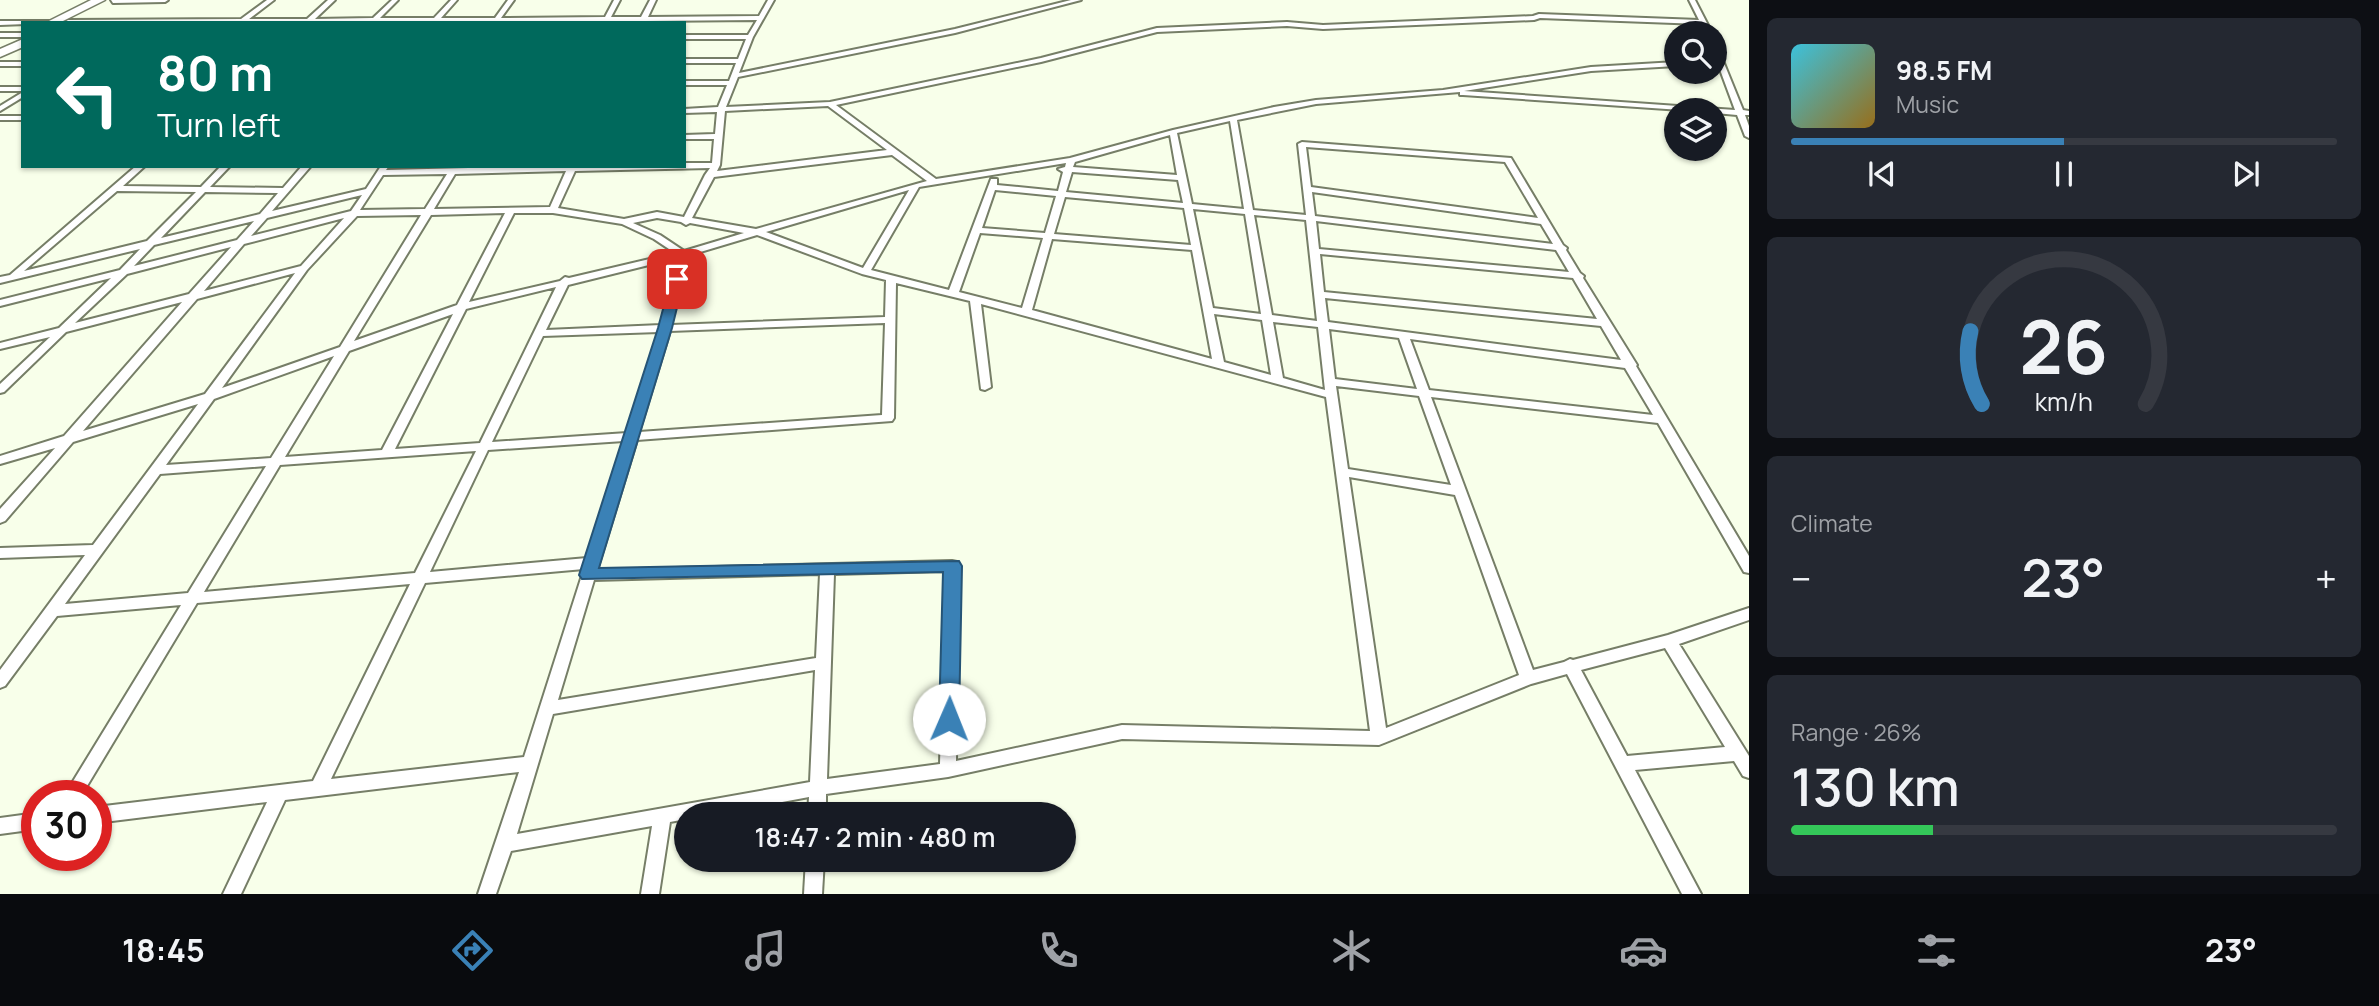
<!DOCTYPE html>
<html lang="en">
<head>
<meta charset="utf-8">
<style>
  body { margin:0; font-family:Manrope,sans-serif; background:#242831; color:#f1f3f6; height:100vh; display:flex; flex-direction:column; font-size:26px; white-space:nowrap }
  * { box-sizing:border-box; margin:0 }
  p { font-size:23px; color:#9ea1a6 }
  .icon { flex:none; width:38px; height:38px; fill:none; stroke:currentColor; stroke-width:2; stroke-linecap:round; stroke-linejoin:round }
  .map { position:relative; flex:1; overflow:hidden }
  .side { display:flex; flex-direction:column; gap:18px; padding:18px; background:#0d0f14; width:630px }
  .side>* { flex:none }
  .guide { position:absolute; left:21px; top:21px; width:665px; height:147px; border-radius:0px; box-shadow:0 2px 5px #0004; background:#00695c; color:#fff; overflow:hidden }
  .fabs { position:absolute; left:1664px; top:21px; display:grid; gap:14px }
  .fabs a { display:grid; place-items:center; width:63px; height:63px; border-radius:50%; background:#171b24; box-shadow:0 2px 5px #0004; font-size:35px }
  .speed { position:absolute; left:21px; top:780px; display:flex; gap:14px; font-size:35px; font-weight:700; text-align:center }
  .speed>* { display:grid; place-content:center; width:91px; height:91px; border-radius:50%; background:#171b24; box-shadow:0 2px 5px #0004; line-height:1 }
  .speed .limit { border:10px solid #d22; background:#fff; color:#111 }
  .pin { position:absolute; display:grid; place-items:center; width:60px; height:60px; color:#fff; margin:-30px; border-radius:14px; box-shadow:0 4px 10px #0006 }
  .me { position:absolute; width:77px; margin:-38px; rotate:1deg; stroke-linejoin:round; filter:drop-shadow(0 0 5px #0008) }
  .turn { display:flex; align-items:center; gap:24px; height:147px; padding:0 21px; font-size:32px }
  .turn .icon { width:91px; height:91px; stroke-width:2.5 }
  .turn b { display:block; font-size:49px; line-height:60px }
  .big { font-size:52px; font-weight:600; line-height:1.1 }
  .side .widget { flex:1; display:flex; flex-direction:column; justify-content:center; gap:10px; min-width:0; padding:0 24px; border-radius:10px; background:#242831 }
  .side .dial { align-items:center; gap:0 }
  .dial svg { height:182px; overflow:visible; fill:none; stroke:#363941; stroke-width:7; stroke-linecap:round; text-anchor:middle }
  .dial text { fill:#f1f3f6; stroke:none }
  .song { display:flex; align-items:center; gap:21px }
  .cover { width:84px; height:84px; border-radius:10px; background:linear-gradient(135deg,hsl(190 70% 55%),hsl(40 70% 35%)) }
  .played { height:7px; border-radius:4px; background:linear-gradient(90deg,#3a81b6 50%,#363941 50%) }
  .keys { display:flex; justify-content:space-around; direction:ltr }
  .heat { display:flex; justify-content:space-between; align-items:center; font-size:38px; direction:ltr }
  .charge { height:10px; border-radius:5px; background:linear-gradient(90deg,#34c759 26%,#363941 0) }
  .trip { position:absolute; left:674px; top:802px; width:402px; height:70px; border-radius:35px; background:#171b24; box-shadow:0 2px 5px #0004; font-weight:600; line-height:70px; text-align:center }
  .tab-bar { display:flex; height:112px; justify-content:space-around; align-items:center; background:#090b0e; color:#9ea1a6 }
  .tab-bar .icon { width:49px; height:49px }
  .tab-bar .selected { color:#3a81b6 }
  .tab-bar b { font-size:32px; color:#f1f3f6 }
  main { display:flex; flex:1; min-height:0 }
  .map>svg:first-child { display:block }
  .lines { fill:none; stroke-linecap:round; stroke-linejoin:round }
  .street-casing { stroke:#767e67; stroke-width:4 }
  .primary-casing { stroke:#767e67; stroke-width:3 }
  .street { fill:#fff; fill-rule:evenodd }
  .primary { fill:#fff; fill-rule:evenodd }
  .route { fill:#3a81b6; stroke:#265476; stroke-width:2 }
</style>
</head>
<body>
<main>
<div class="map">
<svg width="1749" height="894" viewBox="0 0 1749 894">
  <rect width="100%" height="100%" fill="#f8ffea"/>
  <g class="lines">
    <defs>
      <g id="street">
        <polygon points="111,0 168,0 165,2 113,3"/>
        <path d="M267,0H274L249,19H307L328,0H335L315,19L373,18L392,0H398L380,18H434L451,0H457L441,18H495L508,0H514L501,18L605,17L614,0H620L611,17H641L650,0H656L648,17L759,16L768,0H774L753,37L739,73L955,29L1071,0H1081L955,33L738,77L726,107L830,102L1041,58L1157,28L1287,22L1323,25L1533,16L1539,14L1699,20L1689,0H1695L1712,33H1706L1701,24L1540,18L1534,20L1323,29L1287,26L1157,32L1041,62L836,105L936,179L1070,158L1173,130L1274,107L1316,100L1443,90L1591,67L1676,62V66L1591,71L1464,91L1735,110L1715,56V45L1717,46L1743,110L1749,111V115H1745L1749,126V138L1745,136L1737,115L1715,113V110H1681L1463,95H1460V92L1316,104L1237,120L1253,210L1306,215L1298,144L1302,142L1511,158L1563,245L1567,248L1566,250L1580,273L1584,276L1583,278L1637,365L1636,366L1749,556V573L1744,572L1658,423L1431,397L1533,670L1564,662L1570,659L1573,660L1668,635L1749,608V620L1679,644L1749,756V778L1743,776L1734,761L1635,770L1701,894H1682L1567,674L1531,684L1379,745L1122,739L948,777L826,794V814H808L809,797L717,814H686V819L670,822L659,894H641L652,826L511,851L496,894H478L519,772L285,800L241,894H223L267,802L96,823V807L313,781L410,584L197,603L81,796H64L181,605L57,616L5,686L0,688V670L85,555L0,558V548L93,545L198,404L73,442L5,521L0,523V509L55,448L0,464V456L64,436L182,302L66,332L4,392L0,393V384L50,337L0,349V343L59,328L111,278L0,306V300L120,270L140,249L0,283V277L10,275L136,166H145L123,186L201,187L221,166H230L210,187L283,188L302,166H311L272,211L366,189L381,166H389L386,170L557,166H684V163H712L714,139H684V135L715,134L717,112L684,113V109L718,107L727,85H684V81H729L736,63H684V59H738L746,39H684V35H748L757,20L646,21L645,23H639L640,21L498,23L65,22L68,20L241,19ZM828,106L887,150L717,171L720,165L725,111ZM1230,121L1244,209L1192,204L1177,133ZM1170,135L1177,175L1073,167L1075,162ZM1306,147L1505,162L1538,218L1311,187ZM892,155L927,181L756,229L692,218L714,177ZM1066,163L1065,167L1058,169L1063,172L1058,191L997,185V179H991L949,290L871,270L919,187ZM710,168L705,175L684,217L657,212L624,219L558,208L575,171ZM566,171L550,207L434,209L455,174ZM1072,172L1178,180L1183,203L1066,192ZM447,174L425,209L360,210L383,175ZM909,190L863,268L766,232ZM995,190L1056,196L1045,233L982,228ZM117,191L196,192L147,241L24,271ZM205,192L278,193L260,214L161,238ZM1312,192L1541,224L1553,244L1315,216ZM362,195L351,211L251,236L267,218ZM1065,197L1184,208L1191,245L1054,234ZM1193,209L1245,214L1261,314L1213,308ZM505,213L457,305L354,341L431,215ZM514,213H553L622,224L654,239L675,253L569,278L565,277L560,281L469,302ZM421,215L340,347L222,388L307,270L357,216ZM1254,215L1306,220L1317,321L1272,315ZM344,218L301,266L204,291L244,244ZM657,218L681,222L686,225L690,223L744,233L684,251L660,235L633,223ZM254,221L237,240L134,266L154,245ZM1316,221L1556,250L1569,272L1319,249ZM980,233L1043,238L1022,308L959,292ZM757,235L862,274L886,280L885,317L671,325L687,256ZM1052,239L1192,250L1212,359L1032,310ZM231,247L189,294L75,323L127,274ZM1320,254L1573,278L1597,319L1324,292ZM677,258L661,325L546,330L568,285ZM295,273L205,394L83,431L197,299ZM896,283L970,301L981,389L985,390L991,387L981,304L1326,397L1370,731L1122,725L956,761L959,566L957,562L952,561L597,570L637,440L892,421L894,418ZM556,287L480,443L395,449L466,309ZM1325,298L1601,326L1621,360L1328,322ZM453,314L382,450L285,457L349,351ZM1214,314L1262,320L1271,375L1224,362ZM1273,322L1318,327L1325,390L1283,378ZM885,323L882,415L639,432L670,331ZM1329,329L1399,338L1417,389L1335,379ZM659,332L627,433L492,442L543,336ZM1410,339L1625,368L1653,415L1429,390ZM334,356L271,458L166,465L214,399ZM1336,386L1419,396L1451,485L1348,469ZM624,441L587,558L430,572L488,450ZM476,451L415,573L204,592L280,465ZM266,466L188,593L65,604L160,474ZM1349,477L1455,495L1519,675L1386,728ZM584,569L524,757L331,779L425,583ZM945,571L940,764L827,779L834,574ZM820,574L816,658L558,700L594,580ZM1665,648L1725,747L1627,756L1581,670ZM815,670L810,782L517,834L553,714Z"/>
        <polygon points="0,21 50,21 53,23 0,25"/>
        <polygon points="0,33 21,33 23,37 0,37"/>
        <rect x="0" y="62" width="23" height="4"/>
        <rect x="0" y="87" width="23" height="4"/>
        <polygon points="23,92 23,97 0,111 0,106"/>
        <rect x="0" y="116" width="23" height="4"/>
        <polygon points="37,813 37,829 0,834 0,818"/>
        <polygon points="806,859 824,859 822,894 804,894"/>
      </g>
      <g id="primary">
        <polygon points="91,0 105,0 59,23 45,23"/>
        <polygon points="23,39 23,47 0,57 0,49"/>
      </g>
    </defs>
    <use href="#street" class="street-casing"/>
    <use href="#primary" class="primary-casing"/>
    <use href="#street" class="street"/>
    <use href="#primary" class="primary"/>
  </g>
  <polygon class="route" points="677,275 684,279 672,328 599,568 959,561 962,566 959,719 956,725 949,727 942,725 939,719 943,572 582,579 579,575 658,328 671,279"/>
</svg>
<div class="fabs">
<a><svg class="icon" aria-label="search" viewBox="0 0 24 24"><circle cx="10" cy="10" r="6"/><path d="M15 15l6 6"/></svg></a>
<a><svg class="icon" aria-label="layers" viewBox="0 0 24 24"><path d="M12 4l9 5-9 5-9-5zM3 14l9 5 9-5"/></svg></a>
</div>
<div class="speed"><div class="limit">30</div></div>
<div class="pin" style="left:677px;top:279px;background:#d93025"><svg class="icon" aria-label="arrive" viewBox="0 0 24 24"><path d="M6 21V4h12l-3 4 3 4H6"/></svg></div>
<svg class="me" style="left:949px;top:719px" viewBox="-20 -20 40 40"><circle r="19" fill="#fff"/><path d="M0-13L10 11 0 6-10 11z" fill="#3a81b6"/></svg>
<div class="trip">18:47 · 2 min · 480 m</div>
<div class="guide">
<div class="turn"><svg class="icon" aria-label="left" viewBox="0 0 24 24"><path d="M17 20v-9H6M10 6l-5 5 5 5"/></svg><div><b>80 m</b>Turn left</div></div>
</div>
</div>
<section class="side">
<div class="widget">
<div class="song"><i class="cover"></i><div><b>98.5 FM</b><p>Music</p></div></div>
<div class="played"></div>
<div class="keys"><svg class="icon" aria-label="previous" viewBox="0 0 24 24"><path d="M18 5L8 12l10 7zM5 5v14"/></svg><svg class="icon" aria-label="pause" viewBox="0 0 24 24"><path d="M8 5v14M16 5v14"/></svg><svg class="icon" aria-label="next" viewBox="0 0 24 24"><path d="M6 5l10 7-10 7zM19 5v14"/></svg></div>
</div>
<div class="widget dial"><svg viewBox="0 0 100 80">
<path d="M14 69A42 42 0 1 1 86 69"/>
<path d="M14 69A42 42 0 0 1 9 37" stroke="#3a81b6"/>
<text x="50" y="56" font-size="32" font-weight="700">26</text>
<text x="50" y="72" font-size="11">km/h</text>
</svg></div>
<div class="widget"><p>Climate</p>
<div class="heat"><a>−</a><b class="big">23°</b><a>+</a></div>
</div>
<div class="widget"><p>Range · 26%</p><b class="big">130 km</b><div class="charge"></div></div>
</section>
</main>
<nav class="tab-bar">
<b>18:45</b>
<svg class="icon selected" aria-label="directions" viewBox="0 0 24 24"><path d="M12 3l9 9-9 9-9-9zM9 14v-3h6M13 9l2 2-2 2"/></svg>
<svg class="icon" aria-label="music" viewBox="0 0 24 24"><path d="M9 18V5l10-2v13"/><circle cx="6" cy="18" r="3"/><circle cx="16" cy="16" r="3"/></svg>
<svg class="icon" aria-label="phone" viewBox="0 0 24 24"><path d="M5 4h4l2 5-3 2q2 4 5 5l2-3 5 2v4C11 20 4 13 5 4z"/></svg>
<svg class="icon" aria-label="climate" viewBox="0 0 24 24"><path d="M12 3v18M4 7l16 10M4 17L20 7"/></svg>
<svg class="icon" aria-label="car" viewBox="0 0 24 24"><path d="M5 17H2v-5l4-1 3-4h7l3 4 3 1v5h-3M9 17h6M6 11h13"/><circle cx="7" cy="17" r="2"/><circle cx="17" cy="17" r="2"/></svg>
<svg class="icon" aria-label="filters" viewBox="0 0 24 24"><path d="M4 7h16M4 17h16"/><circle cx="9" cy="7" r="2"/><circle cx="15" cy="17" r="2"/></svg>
<b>23°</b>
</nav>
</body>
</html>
